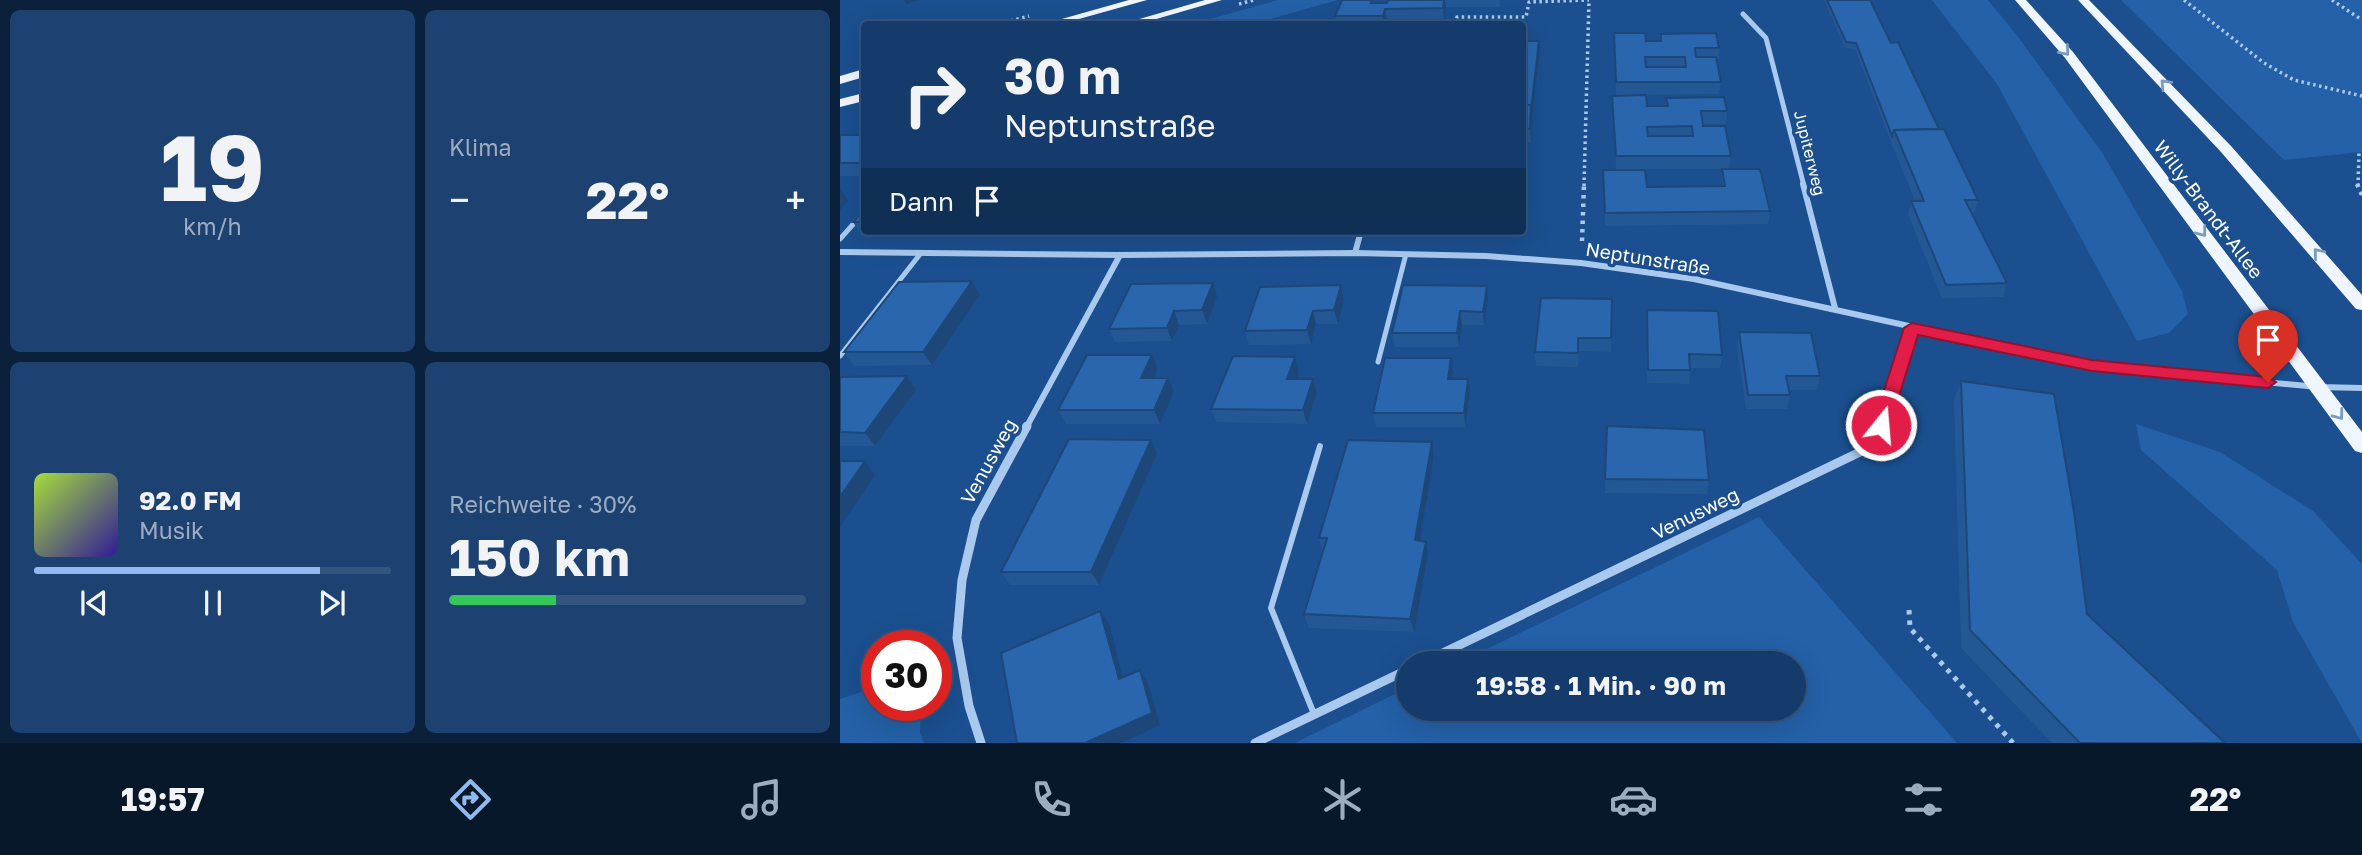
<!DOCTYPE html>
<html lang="de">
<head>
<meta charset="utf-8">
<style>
  body { margin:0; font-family:"Golos Text",sans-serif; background:#1d4271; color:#f1f3f6; height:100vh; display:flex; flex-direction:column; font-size:26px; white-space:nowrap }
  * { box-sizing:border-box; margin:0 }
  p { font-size:23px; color:#9dadc1 }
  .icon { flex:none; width:38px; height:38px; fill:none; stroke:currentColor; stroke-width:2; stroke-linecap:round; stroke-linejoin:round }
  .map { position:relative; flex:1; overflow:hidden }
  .panel { display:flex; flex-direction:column; gap:10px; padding:10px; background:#0b203b; width:840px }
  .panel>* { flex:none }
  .banner { position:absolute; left:21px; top:21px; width:665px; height:214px; border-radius:7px; box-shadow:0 7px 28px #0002,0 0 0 2px #33557e; background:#143b6b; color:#f1f3f6; overflow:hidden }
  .speed { position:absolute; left:21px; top:630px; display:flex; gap:14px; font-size:35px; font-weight:700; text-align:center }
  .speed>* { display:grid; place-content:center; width:91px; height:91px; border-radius:50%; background:#143b6b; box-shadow:0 7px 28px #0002,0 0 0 2px #33557e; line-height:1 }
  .speed .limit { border:10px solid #d22; background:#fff; color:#111 }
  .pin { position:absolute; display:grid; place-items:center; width:60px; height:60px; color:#fff; margin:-72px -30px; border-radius:50% 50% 50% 0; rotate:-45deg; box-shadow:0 0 7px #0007 }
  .pin .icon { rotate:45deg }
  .me { position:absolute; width:77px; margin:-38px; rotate:17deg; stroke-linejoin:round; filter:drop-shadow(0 0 5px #0008) }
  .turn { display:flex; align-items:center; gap:24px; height:147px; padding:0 28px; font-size:32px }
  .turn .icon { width:91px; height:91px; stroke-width:2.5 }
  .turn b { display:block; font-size:49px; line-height:60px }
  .then { display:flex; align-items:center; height:66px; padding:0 28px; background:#0003; gap:14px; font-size:26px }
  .big { font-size:52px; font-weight:700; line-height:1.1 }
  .panel .widget { flex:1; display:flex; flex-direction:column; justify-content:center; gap:10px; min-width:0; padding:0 24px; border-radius:10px; background:#1d4271 }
  .panel .dial { align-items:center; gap:0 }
  .dial b { font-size:91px; line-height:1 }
  .song { display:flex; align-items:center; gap:21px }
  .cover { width:84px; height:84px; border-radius:10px; background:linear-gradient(135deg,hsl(80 70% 55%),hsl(250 70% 35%)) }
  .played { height:7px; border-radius:4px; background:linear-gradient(90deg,#90b9f0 80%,#33557e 80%) }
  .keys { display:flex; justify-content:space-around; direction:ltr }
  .heat { display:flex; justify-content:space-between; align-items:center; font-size:38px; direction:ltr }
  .charge { height:10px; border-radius:5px; background:linear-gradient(90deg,#34c759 30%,#33557e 0) }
  .panel .tiles { flex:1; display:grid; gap:10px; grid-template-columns:repeat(2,1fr) }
  .trip { position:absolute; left:556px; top:651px; width:410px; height:70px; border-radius:35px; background:#143b6b; box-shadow:0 7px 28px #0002,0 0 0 2px #33557e; font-weight:700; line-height:70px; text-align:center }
  .dock { display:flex; height:112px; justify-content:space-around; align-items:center; background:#08182b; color:#9dadc1 }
  .dock .icon { width:49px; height:49px }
  .dock .current { color:#90b9f0 }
  .dock b { font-size:32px; color:#f1f3f6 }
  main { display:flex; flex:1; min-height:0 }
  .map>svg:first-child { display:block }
  .green { fill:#2461a8 }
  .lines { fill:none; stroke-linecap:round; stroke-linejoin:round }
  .path-far2 { stroke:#a9c9ee; stroke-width:3.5; stroke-dasharray:2.5 3.5; stroke-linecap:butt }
  .path-far1 { stroke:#a9c9ee; stroke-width:4.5; stroke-dasharray:3.5 5; stroke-linecap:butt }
  .path { stroke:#a9c9ee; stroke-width:5; stroke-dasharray:4.5 6; stroke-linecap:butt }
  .service-far1 { stroke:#a9c9ee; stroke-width:5 }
  .service { stroke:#a9c9ee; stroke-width:6 }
  .minor-far2 { stroke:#a9c9ee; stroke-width:5 }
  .minor-far1 { stroke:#a9c9ee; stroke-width:6 }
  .minor { stroke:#a9c9ee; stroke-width:9 }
  .primary { fill:#f0f6ff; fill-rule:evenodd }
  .wall { fill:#245895 }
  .shaded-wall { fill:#1d4779 }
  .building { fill:#2a66ad; stroke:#1d4779; stroke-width:2; fill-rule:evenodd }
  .oneway { stroke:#7b9ac1 }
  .route { fill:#e11d48; stroke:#92132f; stroke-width:2 }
  .labels { text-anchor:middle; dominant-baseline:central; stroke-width:7; stroke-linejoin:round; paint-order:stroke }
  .far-street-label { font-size:16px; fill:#fff; stroke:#1b4f8f }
  .street-label { font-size:19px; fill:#fff; stroke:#1b4f8f }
</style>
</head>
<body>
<main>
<section class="panel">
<div class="tiles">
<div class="widget dial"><b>19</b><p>km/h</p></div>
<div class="widget"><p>Klima</p>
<div class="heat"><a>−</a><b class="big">22°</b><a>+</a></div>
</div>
<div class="widget">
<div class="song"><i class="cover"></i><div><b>92.0 FM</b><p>Musik</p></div></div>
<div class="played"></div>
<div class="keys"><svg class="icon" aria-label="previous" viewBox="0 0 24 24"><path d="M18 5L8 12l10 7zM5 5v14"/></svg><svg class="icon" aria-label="pause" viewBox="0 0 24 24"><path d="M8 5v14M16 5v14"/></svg><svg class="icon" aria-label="next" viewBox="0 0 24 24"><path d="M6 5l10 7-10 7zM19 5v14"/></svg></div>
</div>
<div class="widget"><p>Reichweite · 30%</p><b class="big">150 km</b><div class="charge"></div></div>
</div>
</section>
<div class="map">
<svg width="1522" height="743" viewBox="0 0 1522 743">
  <rect width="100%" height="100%" fill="#1b4f8f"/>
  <g class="green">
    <polygon points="438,0 498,0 412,24 352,24"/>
    <polygon points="1092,0 1148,0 1179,38 1263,154 1342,291 1348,314 1329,333 1297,341 1157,84"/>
    <polygon points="1281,0 1522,0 1522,152 1444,160"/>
    <polygon points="1296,424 1380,452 1473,511 1522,564 1522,743 1453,622 1437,570 1301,450"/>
    <polygon points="919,517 1117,743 455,743 569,687 569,709 954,709 954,663 618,663"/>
    <polygon points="37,687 37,705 81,705 80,733 84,743 0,743 0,699"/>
  </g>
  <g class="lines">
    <g class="path-far2">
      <polyline points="1344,0 1424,63 1454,80 1522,96"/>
      <polyline points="1492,0 1522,20"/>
      <polyline points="399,4 414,0"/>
      <polyline points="159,24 189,16"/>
      <polyline points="615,24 617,17 686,17 689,2 749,0"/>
      <polyline points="744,186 749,0"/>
      <polyline points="1518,186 1519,153 1522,152"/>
    </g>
    <g class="path-far1">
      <polyline points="1517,184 1522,195"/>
      <polyline points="742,241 744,184"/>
    </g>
    <polyline class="path" points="1069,610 1070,628 1173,743"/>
    <g class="service-far1">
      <polyline points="0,239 24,212"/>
      <polyline points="0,356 81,253"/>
      <polyline points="538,362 566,254"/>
    </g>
    <polyline class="service" points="474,714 431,608 480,446"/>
    <polyline class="minor-far2" points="903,14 926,38 964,186"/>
    <g class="minor-far1">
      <polyline points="963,184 995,308"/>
      <polyline points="0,252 280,255 515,253 646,256 741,263 854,279 1252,366 1478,387 1522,388"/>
      <polyline points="515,253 521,231"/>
      <polyline points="186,428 280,255"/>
      <polyline points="1039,428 1072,328"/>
    </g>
    <g class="minor">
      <polyline points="582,663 1020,452 1040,426"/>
      <polyline points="141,743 129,706 117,638 122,580 136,520 187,426"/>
      <polyline points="415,743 569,669"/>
    </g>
    <g class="primary">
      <polygon points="289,0 307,0 221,24 204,24"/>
      <polygon points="365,0 382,0 299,24 282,24"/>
      <polygon points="1175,0 1186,0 1233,52 1522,432 1522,453 1515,451 1225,58"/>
      <polygon points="1238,0 1249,0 1391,146 1522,295 1522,310 1516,309 1381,152"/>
      <polygon points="24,69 24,77 0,84 0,76"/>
      <polygon points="24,93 24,101 0,107 0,99"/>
    </g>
  </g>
  <g class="wall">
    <polygon points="548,0 660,0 659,7 606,7 604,20 547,21 546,24 497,24 495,16 533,3 547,3"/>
    <polygon points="984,0 1030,0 1051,43 1138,200 1134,213 1132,213 1167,283 1163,297 1102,298 1068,214 1071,201 1075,201 1051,142 1015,49 1005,48"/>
    <polygon points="774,33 806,41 820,41 821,34 879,48 878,60 877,60 881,82 879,94 776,95"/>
    <polygon points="682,41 699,41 700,47 692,118 691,142 682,142"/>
    <polygon points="772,96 807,106 826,106 826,98 887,111 886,124 863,124 863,126 891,156 889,169 776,169"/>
    <rect x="0" y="135" width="24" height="41"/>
    <polygon points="882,169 930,211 928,224 765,226 763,170 807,187 882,186"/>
    <polygon points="24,209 24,231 81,231 78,235 21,235 13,222"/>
    <polygon points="146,231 216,231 214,234 148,236"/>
    <polygon points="592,231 673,231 673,236 593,236"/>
    <polygon points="501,285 504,299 498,324 476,324 471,344 409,345 405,331"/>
    <polygon points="647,286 648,300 644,325 622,325 619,347 555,347 552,333"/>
    <polygon points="140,295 92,365 14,366 4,352"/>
    <polygon points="377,297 367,324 339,325 332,341 275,342 269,329"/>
    <polygon points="772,299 771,352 739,351 738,367 696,366 695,352"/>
    <polygon points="807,310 882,355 880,368 850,368 849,384 807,383"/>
    <polygon points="899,332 980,376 977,390 949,390 950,395 947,409 906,409 897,346"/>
    <polygon points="312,355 318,369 314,378 334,392 320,424 226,424 218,410"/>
    <polygon points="455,357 459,371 456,379 473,379 477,393 467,424 377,422 371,409"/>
    <polygon points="613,372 612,379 628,379 630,393 625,427 536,427 533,413"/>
    <polygon points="67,376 76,390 35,446 0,446 0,377"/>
    <polygon points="1121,381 1247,614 1385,743 1212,743 1121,648 1114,400"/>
    <polygon points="767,426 869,480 867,494 765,493"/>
    <polygon points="592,442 594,456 580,541 588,555 574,632 469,628 464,614 483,552 479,538"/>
    <polygon points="317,454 259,585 170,585 161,572"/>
  </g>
  <g class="shaded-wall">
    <polygon points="64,0 80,0 66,4"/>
    <polygon points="604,0 605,0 606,7 604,20 603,8"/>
    <polygon points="545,9 547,21 546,24 544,24 543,16"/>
    <polygon points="699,41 700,47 692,118 691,111"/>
    <polygon points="691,105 692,118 691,142 690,129"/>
    <polygon points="0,188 8,201 0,210"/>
    <polygon points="132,281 140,295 92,365 83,352"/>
    <polygon points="373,283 377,297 367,324 362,310"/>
    <polygon points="501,285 504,299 498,324 494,310"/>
    <polygon points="647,286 648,300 644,325 643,312"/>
    <polygon points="334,311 339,325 332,341 327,328"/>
    <polygon points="473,311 476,324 471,344 467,330"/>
    <polygon points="620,311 622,325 619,347 617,333"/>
    <polygon points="312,355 318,369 307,392 301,378"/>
    <polygon points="455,357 459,371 452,393 447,379"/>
    <polygon points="611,358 613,372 610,393 608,379"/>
    <polygon points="67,376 76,390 35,446 25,433"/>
    <polygon points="328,378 334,392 320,424 314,410"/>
    <polygon points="473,379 477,393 467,424 463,410"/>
    <polygon points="628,379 630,393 625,427 624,413"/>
    <polygon points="311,440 317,454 259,585 251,572"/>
    <polygon points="592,442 594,456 578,554 575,540"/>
    <polygon points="25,461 35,475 0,527 0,497"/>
    <polygon points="586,542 588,555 574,632 570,619"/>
    <polygon points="260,611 269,624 287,692 279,679"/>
    <polygon points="300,670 308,683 320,725 281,743 245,743"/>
  </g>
  <g class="building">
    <polygon points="502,0 532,0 531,3 547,3 548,0 604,0 603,8 545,9 543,16 495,16"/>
    <polygon points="987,0 1030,0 1051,43 1058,42 1099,129 1054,130 1052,136 1016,43 1006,42"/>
    <path d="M774,33H805L806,41H821V34L876,33L879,48H855L856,57H876L881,82H776ZM805,57H845L846,67H806Z"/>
    <polygon points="682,41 699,41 691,111 691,105 682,105"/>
    <path d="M806,95L807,106H828L826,98L884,97L887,111H861L863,126H885L891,156H776L772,96ZM852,126L853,136H808L807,127Z"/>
    <polygon points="682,105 691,105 690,129 682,129"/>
    <polygon points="1104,129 1138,200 1125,200 1167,283 1106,285 1071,201 1084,201 1054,130"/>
    <rect x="0" y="135" width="24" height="28"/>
    <polygon points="882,169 920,169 930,211 765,213 763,170 805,170 807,187 885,186"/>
    <polygon points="24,209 24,222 13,222"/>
    <polygon points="132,281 83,352 4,352 59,282"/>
    <polygon points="373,283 362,310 334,311 327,328 269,329 291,284"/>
    <polygon points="501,285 494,310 473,311 467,330 405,331 420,287"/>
    <polygon points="563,285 647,286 643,312 620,311 617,333 552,333"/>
    <polygon points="701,298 772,299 771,338 738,338 738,353 695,352"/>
    <polygon points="807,310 878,311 882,355 849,354 850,370 808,370"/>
    <polygon points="899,332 971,333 980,376 946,376 950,395 908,395"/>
    <polygon points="247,355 312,355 301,378 328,378 314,410 218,410"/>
    <polygon points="393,356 455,357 447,379 473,379 463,410 371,409"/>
    <polygon points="545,358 611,358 608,379 628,379 624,413 533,413"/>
    <polygon points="67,376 25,433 0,432 0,377"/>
    <polygon points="1121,381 1214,394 1234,512 1247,614 1385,743 1240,743 1130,630"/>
    <polygon points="767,426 864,430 869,480 765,479"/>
    <polygon points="229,439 311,440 251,572 161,572"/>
    <polygon points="508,440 592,442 575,540 586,542 570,619 464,614 487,538 479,538"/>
    <polygon points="0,461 25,461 0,497"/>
    <polygon points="260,611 279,679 300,670 312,713 245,743 177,743 161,653"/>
  </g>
  <defs><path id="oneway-chevron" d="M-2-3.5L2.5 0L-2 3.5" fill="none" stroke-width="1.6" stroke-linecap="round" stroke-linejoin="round" transform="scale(1.75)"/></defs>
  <g class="oneway">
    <use href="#oneway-chevron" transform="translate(1225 51) rotate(49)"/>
    <use href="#oneway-chevron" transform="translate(1325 84) rotate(-133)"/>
    <use href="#oneway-chevron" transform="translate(1362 232) rotate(53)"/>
    <use href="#oneway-chevron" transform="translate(1478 253) rotate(-130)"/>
    <use href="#oneway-chevron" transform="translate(1499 415) rotate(53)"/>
  </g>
  <polygon class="route" points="1072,323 1252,360 1428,377 1436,382 1428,388 1252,371 1078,335 1050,425 1047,430 1035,430 1033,425 1064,328"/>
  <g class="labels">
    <g class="far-street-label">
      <text transform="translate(970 153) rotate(76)">Jupiterweg</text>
    </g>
    <g class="street-label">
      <text transform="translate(1369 209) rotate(53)">Willy-Brandt-Allee</text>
      <text transform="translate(808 258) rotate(9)">Neptunstraße</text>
      <text transform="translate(148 461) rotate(-61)">Venusweg</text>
      <text transform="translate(855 513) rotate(-26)">Venusweg</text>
    </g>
  </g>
</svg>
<div class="speed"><div class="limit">30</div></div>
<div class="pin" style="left:1428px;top:382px;background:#d93025"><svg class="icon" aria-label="arrive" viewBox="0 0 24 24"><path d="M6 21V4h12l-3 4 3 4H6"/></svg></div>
<svg class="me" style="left:1041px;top:425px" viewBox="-20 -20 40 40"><circle r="17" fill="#e11d48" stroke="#fff" stroke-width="3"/><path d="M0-11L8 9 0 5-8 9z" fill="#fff"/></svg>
<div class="trip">19:58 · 1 Min. · 90 m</div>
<div class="banner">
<div class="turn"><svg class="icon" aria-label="right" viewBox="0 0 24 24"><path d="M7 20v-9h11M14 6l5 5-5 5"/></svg><div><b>30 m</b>Neptunstraße</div></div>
<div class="then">Dann<svg class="icon" aria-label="arrive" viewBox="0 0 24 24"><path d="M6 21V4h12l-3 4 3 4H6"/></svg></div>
</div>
</div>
</main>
<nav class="dock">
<b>19:57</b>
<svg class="icon current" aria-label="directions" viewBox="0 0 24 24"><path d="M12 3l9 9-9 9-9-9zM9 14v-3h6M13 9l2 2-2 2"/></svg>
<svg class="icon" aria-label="music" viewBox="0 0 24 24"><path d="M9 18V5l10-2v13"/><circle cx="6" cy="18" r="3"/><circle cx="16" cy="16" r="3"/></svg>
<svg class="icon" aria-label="phone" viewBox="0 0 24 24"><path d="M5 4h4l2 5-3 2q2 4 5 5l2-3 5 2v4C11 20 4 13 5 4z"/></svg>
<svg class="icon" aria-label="climate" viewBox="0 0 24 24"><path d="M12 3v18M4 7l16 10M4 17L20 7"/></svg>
<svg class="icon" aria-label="car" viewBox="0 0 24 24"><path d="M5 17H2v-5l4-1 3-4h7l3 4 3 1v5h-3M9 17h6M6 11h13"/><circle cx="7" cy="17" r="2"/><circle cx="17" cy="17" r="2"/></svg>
<svg class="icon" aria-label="filters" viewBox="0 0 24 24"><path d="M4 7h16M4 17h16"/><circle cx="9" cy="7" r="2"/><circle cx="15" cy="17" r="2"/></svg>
<b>22°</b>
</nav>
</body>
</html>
